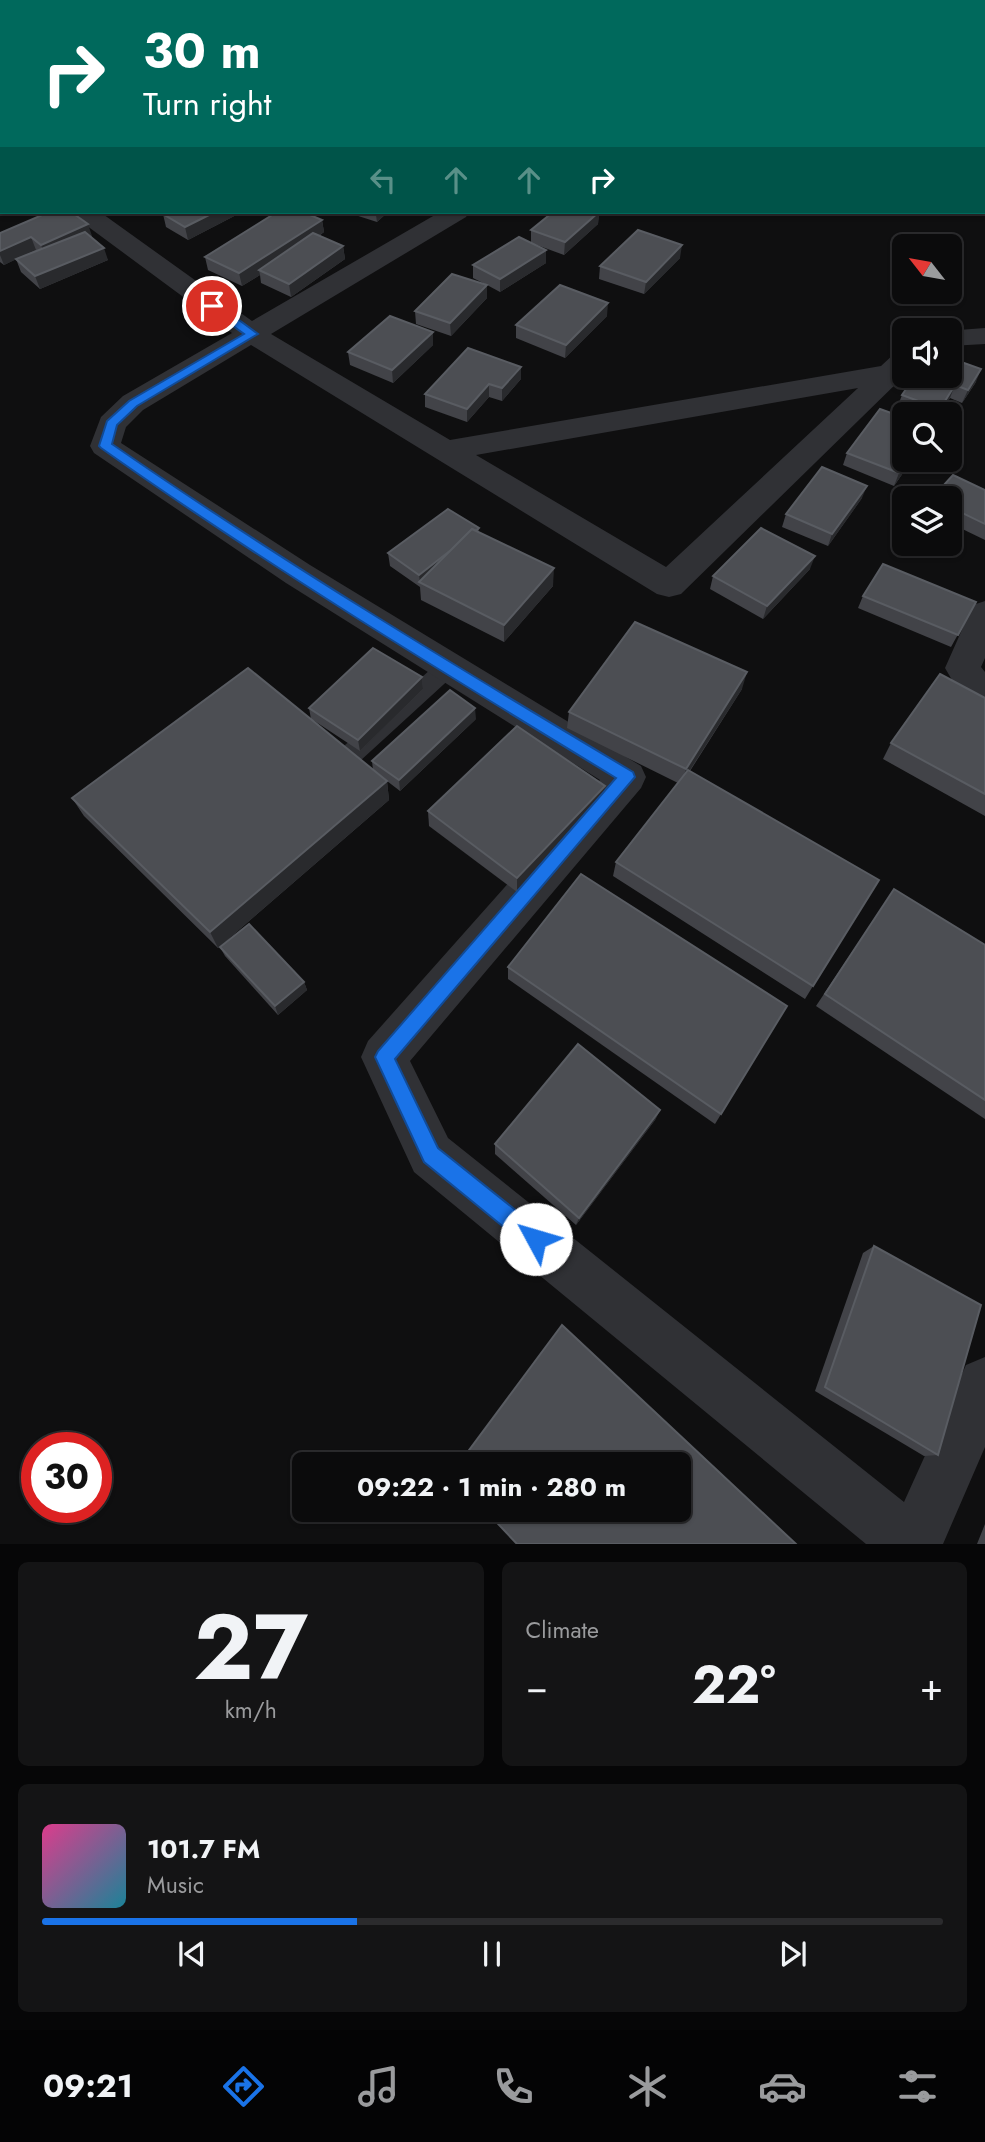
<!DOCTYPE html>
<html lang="en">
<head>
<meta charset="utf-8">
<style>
  body { margin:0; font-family:Jost,sans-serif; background:#141415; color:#f1f3f6; height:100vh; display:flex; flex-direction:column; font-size:26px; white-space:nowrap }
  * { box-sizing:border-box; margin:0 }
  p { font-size:23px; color:#9a9b9d }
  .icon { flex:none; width:38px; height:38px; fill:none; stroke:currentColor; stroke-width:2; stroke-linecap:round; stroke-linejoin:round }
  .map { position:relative; height:1544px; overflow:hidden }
  .sheet { display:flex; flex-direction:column; gap:18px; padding:18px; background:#060607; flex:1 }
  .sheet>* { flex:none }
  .top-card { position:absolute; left:0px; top:0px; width:985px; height:214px; box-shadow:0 2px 5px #0004,0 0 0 2px #2b2b2d; background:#00695c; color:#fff; overflow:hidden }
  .needle { width:46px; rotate:301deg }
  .controls { position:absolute; left:892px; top:234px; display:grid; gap:14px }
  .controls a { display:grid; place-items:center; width:70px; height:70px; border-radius:10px; background:#0b0b0c; box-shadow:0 2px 5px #0004,0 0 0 2px #2b2b2d; font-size:35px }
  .speed { position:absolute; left:21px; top:1432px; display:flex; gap:14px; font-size:35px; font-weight:700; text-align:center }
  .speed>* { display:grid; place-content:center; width:91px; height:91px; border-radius:50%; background:#0b0b0c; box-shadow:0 2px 5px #0004,0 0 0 2px #2b2b2d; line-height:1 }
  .speed .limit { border:10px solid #d22; background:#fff; color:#111 }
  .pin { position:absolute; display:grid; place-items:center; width:60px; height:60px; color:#fff; margin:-30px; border:4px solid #fff; border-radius:50%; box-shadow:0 2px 7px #0007 }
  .me { position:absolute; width:77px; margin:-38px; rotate:309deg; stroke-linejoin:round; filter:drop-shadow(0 0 5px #0008) }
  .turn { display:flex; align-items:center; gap:24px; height:147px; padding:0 28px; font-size:32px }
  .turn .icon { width:91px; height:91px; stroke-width:2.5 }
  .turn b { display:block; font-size:49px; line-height:60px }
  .lanes { display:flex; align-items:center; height:66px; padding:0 28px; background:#0003; justify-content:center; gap:35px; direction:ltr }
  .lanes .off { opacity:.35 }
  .big { font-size:52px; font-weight:700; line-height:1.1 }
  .sheet .card { flex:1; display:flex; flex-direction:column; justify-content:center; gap:10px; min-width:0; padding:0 24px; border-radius:10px; background:#141415 }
  .sheet .dial { align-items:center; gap:0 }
  .dial b { font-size:91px; line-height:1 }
  .song { display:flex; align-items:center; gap:21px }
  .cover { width:84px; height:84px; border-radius:10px; background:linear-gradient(135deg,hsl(330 70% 55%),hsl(190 70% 35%)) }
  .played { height:7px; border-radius:4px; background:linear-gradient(90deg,#1a73e8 35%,#2b2b2d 35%) }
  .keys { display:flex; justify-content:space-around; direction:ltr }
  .heat { display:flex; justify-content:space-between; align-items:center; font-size:38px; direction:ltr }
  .sheet .tiles { flex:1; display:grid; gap:18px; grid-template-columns:1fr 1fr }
  .card:last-child { grid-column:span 2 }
  .trip { position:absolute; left:292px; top:1452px; width:399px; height:70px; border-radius:10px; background:#0b0b0c; box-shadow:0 2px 5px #0004,0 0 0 2px #2b2b2d; font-weight:700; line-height:70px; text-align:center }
  .dock { display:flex; height:112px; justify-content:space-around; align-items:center; background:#040405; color:#9a9b9d }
  .dock .icon { width:49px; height:49px }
  .dock .active { color:#1a73e8 }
  .dock b { font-size:32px; color:#f1f3f6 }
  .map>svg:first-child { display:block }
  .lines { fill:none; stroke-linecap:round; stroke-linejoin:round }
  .service { fill:#303135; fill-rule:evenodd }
  .minor { fill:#303135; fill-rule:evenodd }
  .wall { fill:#424348 }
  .shaded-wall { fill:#292a2d }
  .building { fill:#4c4e53; stroke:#595c62; stroke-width:2 }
  .route { fill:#1a73e8; stroke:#114b97; stroke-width:2 }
</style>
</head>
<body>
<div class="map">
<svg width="985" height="1544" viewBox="0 0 985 1544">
  <rect width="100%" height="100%" fill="#0f0f10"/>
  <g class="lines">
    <path class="service" d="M447,659L455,662L458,668L455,674L360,761L372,778L369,785C351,791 340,775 333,760L336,753L439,662Z"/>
    <g class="minor">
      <polygon points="157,0 181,0 182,2 158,2"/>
      <polygon points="772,0 794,0 771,2"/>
      <rect x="0" y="83" width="2" height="14"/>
      <path d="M72,212H100L252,321L440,212H469L466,217L271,334L450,440L881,366L895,353L905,350V375L681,594L669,597L657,594L251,345L143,410L126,427L121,443L310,565L641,766L646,777L641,788L410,1061L448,1138L904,1502L966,1365L985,1357V1447L943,1544H866L414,1172L361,1057L368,1041L600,780L286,583L94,453L90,446L101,417L123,396L232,333L75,217ZM858,388L666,567L476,455Z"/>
      <polygon points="985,328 985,344 950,346 950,331 945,331"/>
      <polygon points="985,601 985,658 981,667 985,672 985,707 962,697 945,668 973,605"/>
    </g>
  </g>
  <g class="wall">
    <polygon points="0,0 2,2 2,83 0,84"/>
    <rect x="67" y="0" width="69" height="2"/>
    <polygon points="255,0 275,0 272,2 255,2"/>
    <polygon points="524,0 565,0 563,2 531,2"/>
    <polygon points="708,0 769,0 768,2 715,2"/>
    <polygon points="984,67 985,68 985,97 984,96"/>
    <polygon points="242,212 188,240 166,227 163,214"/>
    <polygon points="352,212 388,212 377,222 352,214"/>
    <polygon points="599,212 598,224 564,255 534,244 546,250 546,263 500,292 487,285 487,298 451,336 416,324 415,311 485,284 473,278 473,265 531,243 531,230"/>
    <polygon points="322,220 324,232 319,236 343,246 345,259 291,297 261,283 260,275 242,286 208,270 205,257"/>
    <polygon points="0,233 92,236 91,237 108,260 40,289 21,272 16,259 4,265 0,262"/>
    <polygon points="680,258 644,294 599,279 600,266"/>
    <polygon points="607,316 565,358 516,338 516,325"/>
    <polygon points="433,345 393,383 350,365 348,352"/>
    <polygon points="521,379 502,401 489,397 467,422 425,407 425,394"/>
    <polygon points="976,382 962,403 950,398 939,415 915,415 897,408 902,395"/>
    <polygon points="847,453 905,460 912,460 894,486 843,465"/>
    <polygon points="985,490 985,540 950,523 950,499"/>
    <polygon points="862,498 828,546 782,527 786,514"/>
    <polygon points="479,532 553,586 504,642 421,600 420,587 390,566 388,553"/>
    <polygon points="810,569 763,619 710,589 713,576"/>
    <polygon points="863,596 976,602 951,647 858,608"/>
    <polygon points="422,677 423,689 360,751 313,720 373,770 372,761 476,719 400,791 387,781 389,800 218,948 84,816 72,798 311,719 309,708"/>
    <polygon points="742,689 690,771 813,986 805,999 613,876 616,862 678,783 567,728 569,712"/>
    <polygon points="985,698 985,816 883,759 891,743"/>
    <polygon points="603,801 517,892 429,826 428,811"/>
    <polygon points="894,889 985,945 985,1119 816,1006"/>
    <polygon points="220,947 304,982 307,990 278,1015 225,956"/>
    <polygon points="508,967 787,1006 715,1124 508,979"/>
    <polygon points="660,1110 655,1120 576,1225 495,1154 495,1144"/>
    <polygon points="874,1246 938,1455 924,1456 815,1391 863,1253"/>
    <polygon points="985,1524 985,1544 977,1544"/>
  </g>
  <g class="shaded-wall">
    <polygon points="119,0 136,0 136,2 116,2"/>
    <polygon points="264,0 275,0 272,2 265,2"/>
    <polygon points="758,0 769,0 768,2 758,2"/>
    <polygon points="2,63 2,83 0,84 0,64"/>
    <polygon points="2,177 2,192 0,193 0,178"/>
    <polygon points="215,212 242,212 188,240 185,227"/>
    <polygon points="381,212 388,212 377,222 376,215"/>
    <polygon points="599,212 598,224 564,255 565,242"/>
    <polygon points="322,220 324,232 263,272 259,270 260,275 242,286 239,273"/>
    <polygon points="88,224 92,236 46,257 41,245"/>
    <polygon points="31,237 36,250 4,265 0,255 0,251"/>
    <polygon points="682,245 680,258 644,294 646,282"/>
    <polygon points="343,246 345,259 291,297 289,284"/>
    <polygon points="104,248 108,260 40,289 35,276"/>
    <polygon points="546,250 546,263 500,292 500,279"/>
    <polygon points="487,285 487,298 451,336 450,323"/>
    <polygon points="608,303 607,316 565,358 566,345"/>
    <polygon points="433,332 433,345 393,383 392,370"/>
    <polygon points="521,367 521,379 502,401 502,388"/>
    <polygon points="981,369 976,382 962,403 968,390"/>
    <polygon points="489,384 489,397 467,422 467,409"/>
    <polygon points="955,385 950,398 939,415 937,415 940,409"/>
    <polygon points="908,460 912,460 894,486 899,473"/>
    <polygon points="867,486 862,498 828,546 832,534"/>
    <polygon points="479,528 479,541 420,583 419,575"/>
    <polygon points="815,556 810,569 763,619 767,606"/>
    <polygon points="554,568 553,586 504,642 504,625"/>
    <polygon points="747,672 742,689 681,784 686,769"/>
    <polygon points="422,677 423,689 360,751 358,740"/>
    <polygon points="475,708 476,719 400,791 399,780"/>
    <polygon points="387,781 389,800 218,948 210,932"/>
    <polygon points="605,786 603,801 517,892 517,878"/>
    <polygon points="304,982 307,990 278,1015 275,1006"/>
    <polygon points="660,1110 655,1120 576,1225 579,1218"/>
  </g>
  <g class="building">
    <polygon points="0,0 56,0 61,2 2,2 2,16 0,15"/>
    <polygon points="79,0 119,0 116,2 84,2"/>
    <polygon points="217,0 235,0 239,2 214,2"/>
    <polygon points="847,0 854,0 862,2 845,2"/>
    <polygon points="873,0 894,0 902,2 871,2"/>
    <polygon points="0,25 2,26 2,63 0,64"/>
    <polygon points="984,67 985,68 985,83 984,83"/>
    <polygon points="984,99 985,100 985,117 984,116"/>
    <polygon points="0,146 2,147 2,177 0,178"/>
    <polygon points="49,212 71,212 88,224 41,245 31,237 0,251 0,233"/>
    <polygon points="167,212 215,212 185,227 163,214"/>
    <polygon points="277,212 303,212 322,220 239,273 205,257"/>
    <polygon points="365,212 381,212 376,215"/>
    <polygon points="553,212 599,212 565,242 531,230"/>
    <polygon points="638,230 682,245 646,282 600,266"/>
    <polygon points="85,232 104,248 35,276 16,259"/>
    <polygon points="313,233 343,246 289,284 259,270"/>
    <polygon points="519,237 546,250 500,279 473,265"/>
    <polygon points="452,274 487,285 450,323 415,311"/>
    <polygon points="560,285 608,303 566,345 516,325"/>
    <polygon points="390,316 433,332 392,370 348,352"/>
    <polygon points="468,348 521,367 502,388 489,384 467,409 425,394"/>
    <polygon points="950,358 981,369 968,390 955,385 940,409 902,395 915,376 950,376"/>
    <polygon points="880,409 905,418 905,460 908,460 899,473 847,453"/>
    <polygon points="822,467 867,486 832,534 786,514"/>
    <polygon points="953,475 985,490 985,524 950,507 950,499 932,498"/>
    <polygon points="448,509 479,528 476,531 472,529 451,550 419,575 388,553"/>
    <polygon points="761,528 815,556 767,606 713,576"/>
    <polygon points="472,529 554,568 504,625 419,582"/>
    <polygon points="883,564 976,602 958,635 863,596"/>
    <polygon points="635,622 747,672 686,769 569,712"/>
    <polygon points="373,648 422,677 358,740 309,708"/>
    <polygon points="248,668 387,781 210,932 72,798"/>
    <polygon points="940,674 985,698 985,794 891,743"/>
    <polygon points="450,690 475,708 399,780 372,761"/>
    <polygon points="517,726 605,786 517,878 428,811"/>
    <polygon points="688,770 879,880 813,986 616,862"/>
    <polygon points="581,874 787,1006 721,1114 508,967"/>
    <polygon points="894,889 985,945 985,1100 825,994"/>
    <polygon points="249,924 304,982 275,1006 220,947"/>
    <polygon points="578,1044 660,1110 579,1218 495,1144"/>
    <polygon points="874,1246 981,1305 938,1455 825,1387"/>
    <polygon points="562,1325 796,1544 517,1544 485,1510 679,1510 679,1465 458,1465"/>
  </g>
  <path class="route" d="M208,303H216L258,334L137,406L117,425L112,444C281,561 457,667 633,772L635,777L395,1059L438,1148L543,1232L546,1239L543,1247L536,1250L528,1247L424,1162L375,1057L378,1051L616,778C442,672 268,566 101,448L99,446L107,421L129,401L244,334L208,308Z"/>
</svg>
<div class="controls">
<a><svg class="needle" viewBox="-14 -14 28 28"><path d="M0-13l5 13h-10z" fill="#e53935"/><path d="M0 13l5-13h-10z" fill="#9a9b9d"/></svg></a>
<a><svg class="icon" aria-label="sound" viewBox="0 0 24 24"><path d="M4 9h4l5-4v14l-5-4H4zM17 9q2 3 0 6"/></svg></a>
<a><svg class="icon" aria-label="search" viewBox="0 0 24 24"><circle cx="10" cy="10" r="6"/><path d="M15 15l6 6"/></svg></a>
<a><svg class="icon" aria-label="layers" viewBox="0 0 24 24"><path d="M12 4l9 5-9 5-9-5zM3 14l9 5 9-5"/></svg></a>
</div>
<div class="speed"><div class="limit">30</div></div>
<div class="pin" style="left:212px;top:306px;background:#d93025"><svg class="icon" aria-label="arrive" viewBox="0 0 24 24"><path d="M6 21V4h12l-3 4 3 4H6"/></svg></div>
<svg class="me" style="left:536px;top:1239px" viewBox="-20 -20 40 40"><circle r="19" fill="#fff"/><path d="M0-13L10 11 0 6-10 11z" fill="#1a73e8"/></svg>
<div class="trip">09:22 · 1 min · 280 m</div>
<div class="top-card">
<div class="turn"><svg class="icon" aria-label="right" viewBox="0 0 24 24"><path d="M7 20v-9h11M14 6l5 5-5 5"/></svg><div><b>30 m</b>Turn right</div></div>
<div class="lanes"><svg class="icon off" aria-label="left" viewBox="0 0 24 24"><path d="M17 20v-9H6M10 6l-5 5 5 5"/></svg><svg class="icon off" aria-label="ahead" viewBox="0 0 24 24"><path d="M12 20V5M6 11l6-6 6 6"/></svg><svg class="icon off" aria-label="ahead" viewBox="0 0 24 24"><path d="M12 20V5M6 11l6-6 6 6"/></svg><svg class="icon" aria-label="right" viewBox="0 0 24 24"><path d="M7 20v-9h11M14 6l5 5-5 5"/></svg></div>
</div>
</div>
<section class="sheet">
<div class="tiles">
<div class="card dial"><b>27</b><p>km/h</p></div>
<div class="card"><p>Climate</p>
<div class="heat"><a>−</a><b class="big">22°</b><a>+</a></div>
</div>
<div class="card">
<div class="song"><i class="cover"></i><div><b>101.7 FM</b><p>Music</p></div></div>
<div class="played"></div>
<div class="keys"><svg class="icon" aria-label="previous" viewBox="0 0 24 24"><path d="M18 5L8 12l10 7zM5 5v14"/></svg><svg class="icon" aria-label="pause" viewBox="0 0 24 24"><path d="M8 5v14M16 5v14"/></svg><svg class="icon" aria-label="next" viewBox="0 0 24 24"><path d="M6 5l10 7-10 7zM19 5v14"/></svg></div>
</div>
</div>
</section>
<nav class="dock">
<b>09:21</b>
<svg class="icon active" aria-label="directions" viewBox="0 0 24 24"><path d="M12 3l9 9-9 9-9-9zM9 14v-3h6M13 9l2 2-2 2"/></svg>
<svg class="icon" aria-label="music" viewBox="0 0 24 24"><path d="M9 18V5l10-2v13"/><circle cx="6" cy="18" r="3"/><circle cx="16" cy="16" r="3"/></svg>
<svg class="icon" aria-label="phone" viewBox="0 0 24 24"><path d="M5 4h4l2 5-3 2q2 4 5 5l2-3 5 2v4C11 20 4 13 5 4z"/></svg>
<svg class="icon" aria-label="climate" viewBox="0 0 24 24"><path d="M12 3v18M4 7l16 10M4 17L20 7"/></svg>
<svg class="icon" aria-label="car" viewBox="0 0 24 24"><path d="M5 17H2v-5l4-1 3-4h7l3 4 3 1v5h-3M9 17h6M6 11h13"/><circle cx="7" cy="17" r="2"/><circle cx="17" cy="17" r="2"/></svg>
<svg class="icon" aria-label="filters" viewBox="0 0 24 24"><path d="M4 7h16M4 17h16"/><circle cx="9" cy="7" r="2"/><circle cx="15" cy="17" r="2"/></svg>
</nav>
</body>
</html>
